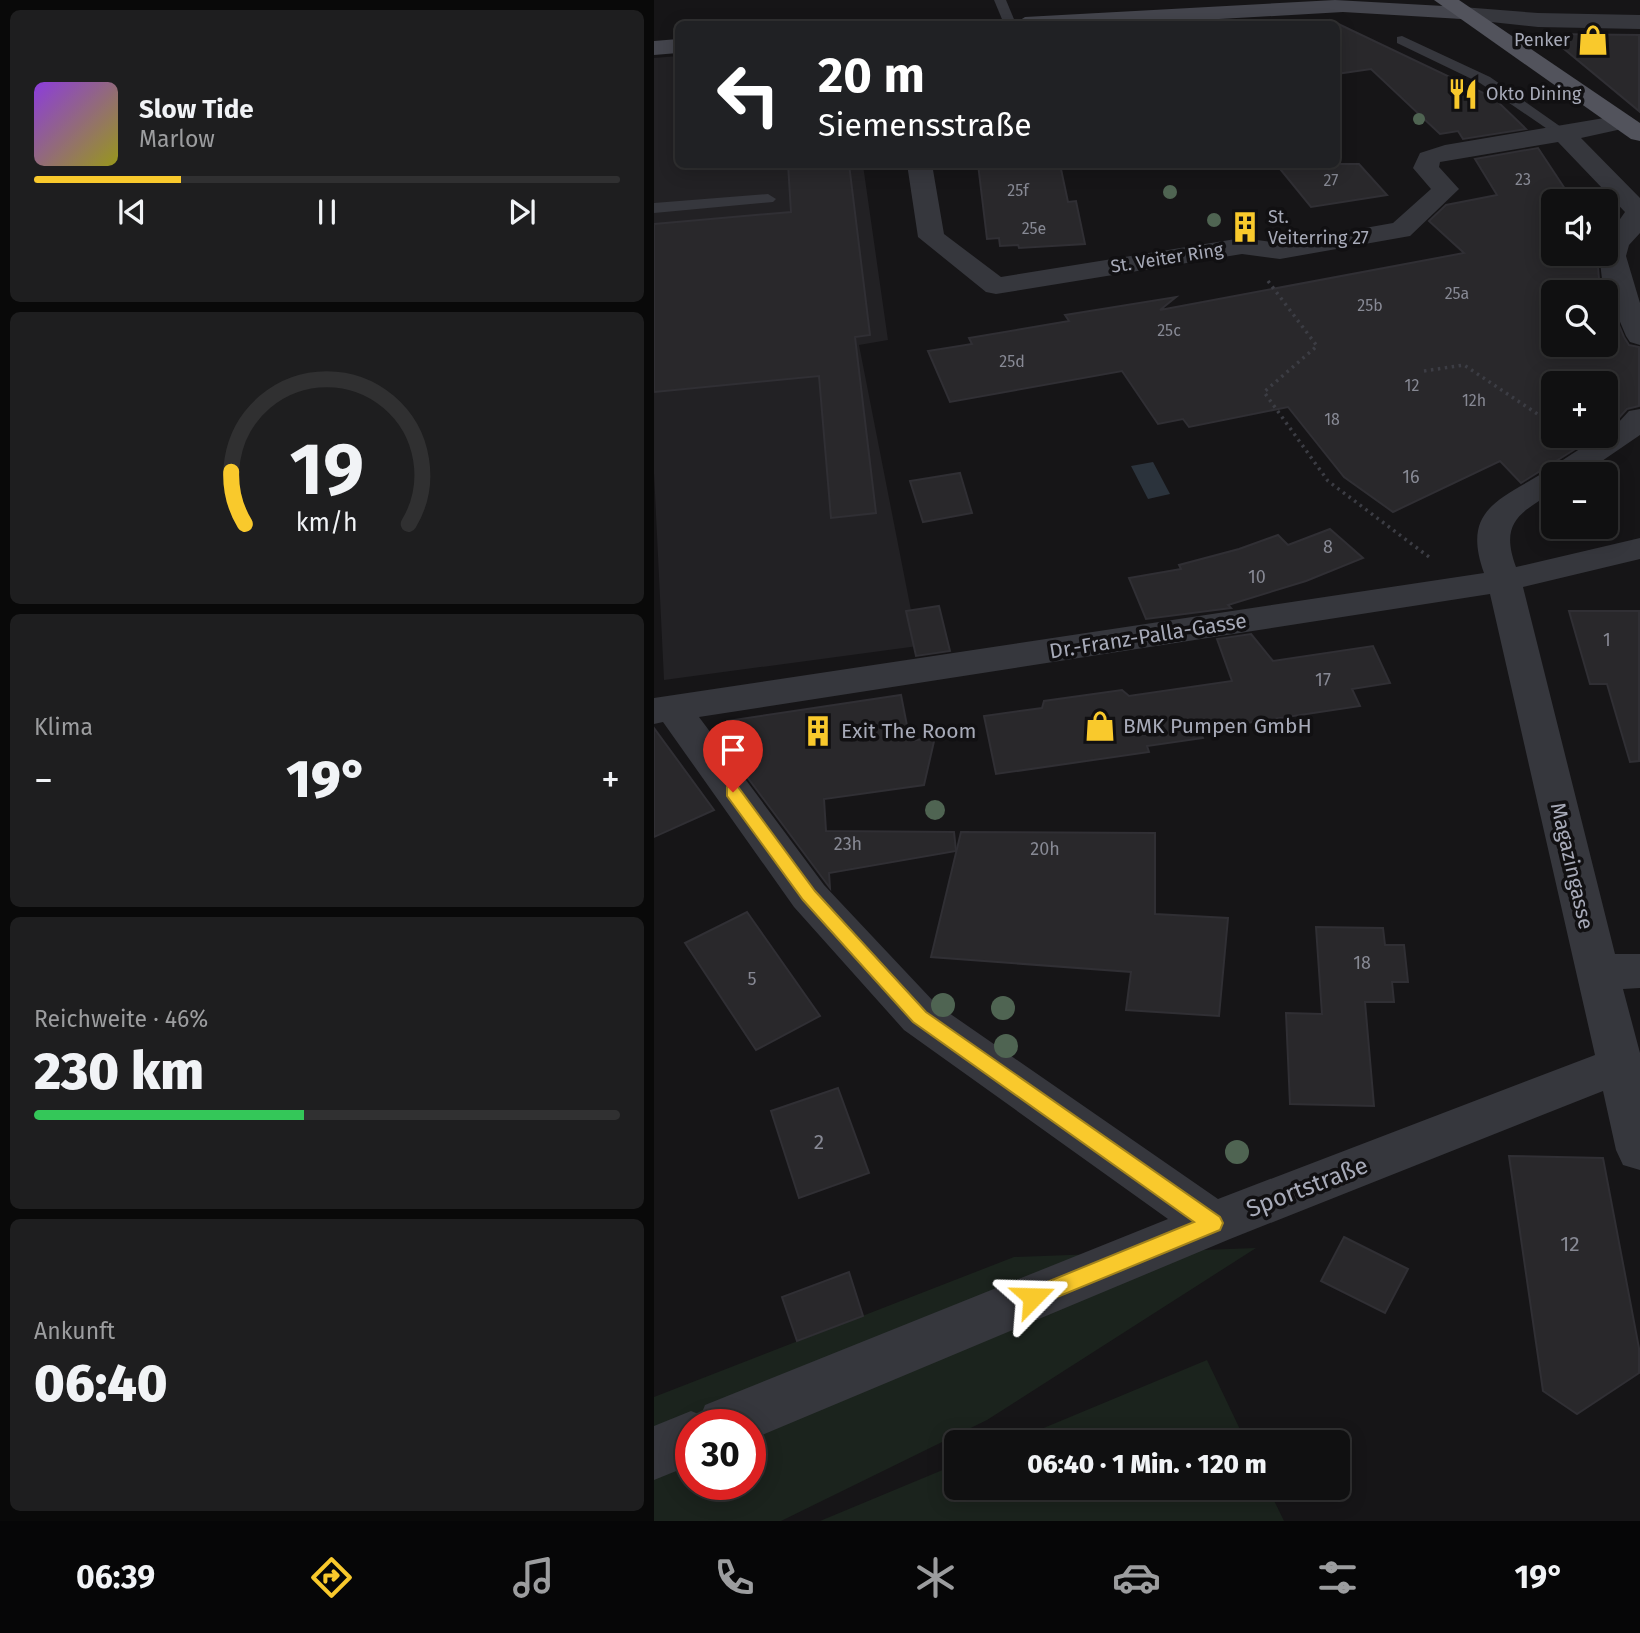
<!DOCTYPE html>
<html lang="de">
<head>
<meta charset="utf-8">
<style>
  body { margin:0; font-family:"Fira Sans",sans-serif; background:#1e1e1f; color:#f1f3f6; height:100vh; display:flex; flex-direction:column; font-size:26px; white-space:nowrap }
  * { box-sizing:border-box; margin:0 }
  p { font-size:23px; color:#9c9d9f }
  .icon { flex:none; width:38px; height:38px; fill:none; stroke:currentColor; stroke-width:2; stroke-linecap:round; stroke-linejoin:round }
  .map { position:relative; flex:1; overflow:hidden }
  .details { display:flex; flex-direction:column; gap:10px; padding:10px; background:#090909; width:654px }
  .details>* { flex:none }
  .hud { position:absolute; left:21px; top:21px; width:665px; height:147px; border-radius:10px; box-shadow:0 4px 18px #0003,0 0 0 2px #303031; background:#202124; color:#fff; overflow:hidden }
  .controls { position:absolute; left:887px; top:189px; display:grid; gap:14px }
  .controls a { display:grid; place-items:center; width:77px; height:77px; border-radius:10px; background:#101011; box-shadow:0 4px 18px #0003,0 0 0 2px #303031; font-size:35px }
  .speed { position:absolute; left:21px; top:1409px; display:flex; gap:14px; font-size:35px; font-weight:700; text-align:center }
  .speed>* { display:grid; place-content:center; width:91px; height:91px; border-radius:50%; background:#101011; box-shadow:0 4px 18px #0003,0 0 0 2px #303031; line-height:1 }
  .speed .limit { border:10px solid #d22; background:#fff; color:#111 }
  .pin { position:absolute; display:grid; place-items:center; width:60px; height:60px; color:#fff; margin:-72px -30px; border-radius:50% 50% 50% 0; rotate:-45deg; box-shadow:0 0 7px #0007 }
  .pin .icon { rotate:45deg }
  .me { position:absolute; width:77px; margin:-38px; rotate:68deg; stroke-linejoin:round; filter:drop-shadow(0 0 5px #0008) }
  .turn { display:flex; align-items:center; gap:24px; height:147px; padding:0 28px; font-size:32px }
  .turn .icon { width:91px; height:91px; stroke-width:2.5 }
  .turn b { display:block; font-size:49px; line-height:60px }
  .big { font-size:52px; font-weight:800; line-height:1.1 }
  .details .tile { flex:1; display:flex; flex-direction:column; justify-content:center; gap:10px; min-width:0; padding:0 24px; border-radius:10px; background:#1e1e1f }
  .details .dial { align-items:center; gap:0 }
  .dial svg { height:182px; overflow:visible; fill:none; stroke:#303031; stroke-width:7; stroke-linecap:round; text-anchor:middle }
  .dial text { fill:#f1f3f6; stroke:none }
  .song { display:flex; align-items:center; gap:21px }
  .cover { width:84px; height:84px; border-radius:10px; background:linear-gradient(135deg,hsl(270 70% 55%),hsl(60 70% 35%)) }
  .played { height:7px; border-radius:4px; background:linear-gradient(90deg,#f9c92c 25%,#303031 25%) }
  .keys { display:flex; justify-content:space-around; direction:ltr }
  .heat { display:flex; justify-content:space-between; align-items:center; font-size:38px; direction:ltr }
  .charge { height:10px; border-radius:5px; background:linear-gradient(90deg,#34c759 46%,#303031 0) }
  .trip { position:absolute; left:290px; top:1430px; width:406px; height:70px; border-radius:10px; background:#101011; box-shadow:0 4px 18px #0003,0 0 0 2px #303031; font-weight:800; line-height:70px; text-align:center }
  .tab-bar { display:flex; height:112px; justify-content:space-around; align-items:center; background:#060607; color:#9c9d9f }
  .tab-bar .icon { width:49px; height:49px }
  .tab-bar .selected { color:#f9c92c }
  .tab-bar b { font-size:32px; color:#f1f3f6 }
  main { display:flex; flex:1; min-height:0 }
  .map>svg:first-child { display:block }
  .built { fill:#222124 }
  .green { fill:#1b231d; fill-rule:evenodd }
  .water { fill:#2b333c }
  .building { fill:#29282b; stroke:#302f34; stroke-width:2 }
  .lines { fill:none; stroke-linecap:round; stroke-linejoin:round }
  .path { stroke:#3c3d44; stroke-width:3.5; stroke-dasharray:2.5 4.5; stroke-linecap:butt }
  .lane { fill:#36373d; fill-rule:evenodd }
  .street { fill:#36373d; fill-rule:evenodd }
  .secondary { fill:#44454d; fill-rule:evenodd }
  .primary { fill:#52535c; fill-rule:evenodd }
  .tree { fill:#4f6452 }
  .route { fill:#f9c92c; stroke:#a2831d; stroke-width:2 }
  .labels { text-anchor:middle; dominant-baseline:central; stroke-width:7; stroke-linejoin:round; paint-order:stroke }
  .far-number-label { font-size:16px; fill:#878994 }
  .far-poi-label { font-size:18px; fill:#a7aab8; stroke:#111012; text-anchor:start }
  .far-street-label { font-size:18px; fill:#a7aab8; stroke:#111012 }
  .number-label { font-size:18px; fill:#878994 }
  .street-label { font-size:21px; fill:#a7aab8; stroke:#111012 }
  .poi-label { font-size:21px; fill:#a7aab8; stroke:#111012; text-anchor:start }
  .near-number-label { font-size:21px; fill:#878994 }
  .near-street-label { font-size:24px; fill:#a7aab8; stroke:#111012 }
</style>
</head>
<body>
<main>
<section class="details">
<div class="tile">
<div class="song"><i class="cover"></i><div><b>Slow Tide</b><p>Marlow</p></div></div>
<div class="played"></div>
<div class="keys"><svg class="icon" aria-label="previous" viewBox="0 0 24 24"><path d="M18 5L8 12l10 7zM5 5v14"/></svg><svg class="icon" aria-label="pause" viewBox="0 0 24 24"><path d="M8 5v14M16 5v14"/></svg><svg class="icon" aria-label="next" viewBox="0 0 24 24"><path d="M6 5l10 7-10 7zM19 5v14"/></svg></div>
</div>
<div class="tile dial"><svg viewBox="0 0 100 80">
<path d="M14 69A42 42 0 1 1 86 69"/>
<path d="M14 69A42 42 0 0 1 8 46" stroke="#f9c92c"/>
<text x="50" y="56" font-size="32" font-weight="700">19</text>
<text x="50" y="72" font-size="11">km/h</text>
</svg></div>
<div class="tile"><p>Klima</p>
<div class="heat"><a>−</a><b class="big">19°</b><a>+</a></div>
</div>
<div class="tile"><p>Reichweite · 46%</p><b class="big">230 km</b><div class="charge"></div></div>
<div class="tile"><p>Ankunft</p><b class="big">06:40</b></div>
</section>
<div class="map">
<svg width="986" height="1521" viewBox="0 0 986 1521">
  <rect width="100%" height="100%" fill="#161517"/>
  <polygon class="built" points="24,56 24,164 209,165 234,340 205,345 264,646 10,680 0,473 0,58"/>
  <g class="green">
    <path d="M602,1248L333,1420L127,1521H0V1397L360,1257ZM37,1424H96V1484H37Z"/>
    <polygon points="553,1360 592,1442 356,1442"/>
    <polygon points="303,1464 303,1488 614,1488 630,1521 166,1521"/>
  </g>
  <polygon class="water" points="499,462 516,494 494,499 477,466"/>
  <g class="building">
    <polygon points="676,20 840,98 872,129 809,139 804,131 786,134 717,69 682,74 682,24 672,24"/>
    <polygon points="892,34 985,35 985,111"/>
    <polygon points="884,148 919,201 900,201 900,254 943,254 945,279 951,292 900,292 900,345 952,345 952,295 970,337 975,345 985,347 985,406 973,409 952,432 952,383 900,383 900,436 942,436 867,483 846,461 739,512 690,477 634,407 535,427 529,419 504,424 468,371 296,402 274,351 318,344 315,338 415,321 411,315 522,297 506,310 810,253 775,221 792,205 843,195 821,159"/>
    <polygon points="134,164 195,164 216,335 201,337 222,513 177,518 165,376 0,392 0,224 137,212"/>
    <polygon points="324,164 396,164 397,169 407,169 414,202 422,201 431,244 365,248 364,245 346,246 345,238 333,239"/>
    <polygon points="622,164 705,164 733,195 657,207"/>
    <polygon points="306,473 318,513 269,522 256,481"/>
    <polygon points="676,529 709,558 652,581 574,605 577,608 492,619 475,578 527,569 525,565 585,549 624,535 634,545"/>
    <polygon points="285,606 296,651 262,656 252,611"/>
    <polygon points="915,611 985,611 985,761 976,762 953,684 936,684"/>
    <polygon points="597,634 619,661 719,646 736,683 698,689 706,706 546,730 549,738 493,746 495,752 342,774 330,716 388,708 390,701 468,690 475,696 578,681 563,639"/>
    <polygon points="247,695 256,741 281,737 270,785 170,799 172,831 300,832 302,851 175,873 176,888 76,754 73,721"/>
    <polygon points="0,728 60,810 0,837"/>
    <polygon points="307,832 501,833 501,914 574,918 565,1016 472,1010 477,972 277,957"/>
    <polygon points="93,912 166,1016 102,1050 31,943"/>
    <polygon points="662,927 729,928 731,945 750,945 754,982 738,982 740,1002 711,1002 720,1106 636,1104 632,1013 668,1014"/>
    <polygon points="184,1088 215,1173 145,1198 117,1111"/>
    <polygon points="855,1156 949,1158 985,1348 985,1373 923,1414 889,1391"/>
    <polygon points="690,1237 754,1269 731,1313 667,1281"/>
    <polygon points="195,1272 209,1316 143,1341 128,1297"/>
  </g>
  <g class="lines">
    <g class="path">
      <polyline points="614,281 663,346 610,392 674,481 775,557"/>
      <polyline points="770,371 810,365 900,425"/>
    </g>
    <g class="lane">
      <polygon points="340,0 352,0 362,24 350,24"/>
      <polygon points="748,36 836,77 917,134 915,137 905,137 826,83 743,43 743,37"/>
      <polygon points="114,194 122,199 119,202 0,213 0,203"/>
    </g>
    <g class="street">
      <polygon points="808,7 884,13 986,15 986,29 884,27 800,18 797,13 800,8"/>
      <polygon points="968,115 977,117 980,122 977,127 927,138 986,198 986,233 975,245 972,256 986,303 986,345 976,342 972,336 948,279 945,254 952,254 952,239 971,212 904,142 786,162 785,167 805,189 756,236 626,259 588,254 342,294 332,292 264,237 253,164 278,164 290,234 347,277 588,238 626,243 739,223 777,189 759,168 766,153 791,145"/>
      <path d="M986,409V435L929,474H900V492C864,513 846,524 862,567L986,538V559L869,587L961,954H986V988L969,989L986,1053V1170L969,1165L962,1150L949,1091L576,1239L96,1440V1424H37V1465L0,1480V1426L37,1411L47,1415L51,1405L514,1219L250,1030L140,907L9,722L0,724V698L830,573C807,509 846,500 892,471C909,460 928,447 947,436H952L975,411ZM836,594L941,1055L564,1199L282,1004L170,885L45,717Z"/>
    </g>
    <g class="secondary">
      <polygon points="681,0 808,7 819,13 808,19 689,12 477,24 360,24 371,17"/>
      <polygon points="24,39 24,53 0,55 0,41"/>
    </g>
    <polygon class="primary" points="780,0 805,0 986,123 986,141 977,139"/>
  </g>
  <g class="tree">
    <circle cx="765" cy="119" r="6"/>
    <circle cx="516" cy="192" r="7"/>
    <circle cx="560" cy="220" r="7"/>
    <circle cx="627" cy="238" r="7"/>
    <circle cx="281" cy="810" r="10"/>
    <circle cx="289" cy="1005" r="12"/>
    <circle cx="349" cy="1008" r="12"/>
    <circle cx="352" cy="1046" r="12"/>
    <circle cx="583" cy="1152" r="12"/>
  </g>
  <polygon class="route" points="79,786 84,787 161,891 272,1012 566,1217 569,1223 566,1230 379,1307 371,1304 368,1297 371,1291 540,1222 259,1022 149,900 73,796 73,787"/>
  <defs>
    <symbol id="shop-bare" viewBox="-9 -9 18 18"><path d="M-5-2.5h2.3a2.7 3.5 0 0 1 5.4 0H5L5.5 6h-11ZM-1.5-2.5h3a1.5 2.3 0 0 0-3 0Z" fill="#f9c92c" stroke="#111012" stroke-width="2.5" paint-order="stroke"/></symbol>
    <symbol id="restaurant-bare" viewBox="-9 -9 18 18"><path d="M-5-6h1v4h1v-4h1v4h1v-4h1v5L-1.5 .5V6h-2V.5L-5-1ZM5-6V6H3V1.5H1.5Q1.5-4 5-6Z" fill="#f9c92c" stroke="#111012" stroke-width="2.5" paint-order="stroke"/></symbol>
    <symbol id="building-bare" viewBox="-9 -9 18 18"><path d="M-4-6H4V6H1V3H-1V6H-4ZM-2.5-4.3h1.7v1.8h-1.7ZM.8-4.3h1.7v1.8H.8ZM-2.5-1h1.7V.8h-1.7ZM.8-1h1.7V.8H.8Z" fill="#f9c92c" stroke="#111012" stroke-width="2.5" paint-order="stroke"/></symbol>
  </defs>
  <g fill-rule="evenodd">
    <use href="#shop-bare" x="917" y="18" width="44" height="44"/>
    <use href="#restaurant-bare" x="787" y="72" width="44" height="44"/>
    <use href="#building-bare" x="569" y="205" width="44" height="44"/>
    <use href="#shop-bare" x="424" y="704" width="44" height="44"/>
    <use href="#building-bare" x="142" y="709" width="44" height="44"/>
  </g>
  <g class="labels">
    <g class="far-number-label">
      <text x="869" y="179">23</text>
      <text x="677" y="180">27</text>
      <text x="364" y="190">25f</text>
      <text x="380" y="228">25e</text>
      <text x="803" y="293">25a</text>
      <text x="716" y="305">25b</text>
      <text x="515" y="330">25c</text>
      <text x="358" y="361">25d</text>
      <text x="758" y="385">12</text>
      <text x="820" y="400">12h</text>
      <text x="678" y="419">18</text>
    </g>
    <g class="far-poi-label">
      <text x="916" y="40" text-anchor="end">Penker</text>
      <text x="832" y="94">Okto Dining</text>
      <text x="614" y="217">St.<tspan x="614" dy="21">Veiterring 27</tspan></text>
    </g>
    <g class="far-street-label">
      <text transform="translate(513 258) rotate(-9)">St. Veiter Ring</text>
    </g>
    <g class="number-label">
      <text x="757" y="477">16</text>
      <text x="674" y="547">8</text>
      <text x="603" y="577">10</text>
      <text x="953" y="640">1</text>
      <text x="669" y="680">17</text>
      <text x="194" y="844">23h</text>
      <text x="391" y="849">20h</text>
      <text x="708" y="963">18</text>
      <text x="98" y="979">5</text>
    </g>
    <g class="street-label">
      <text transform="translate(494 636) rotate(-9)">Dr.-Franz-Palla-Gasse</text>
      <text transform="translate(918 866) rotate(77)">Magazingasse</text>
    </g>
    <g class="poi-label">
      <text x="469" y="726">BMK Pumpen GmbH</text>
      <text x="187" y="731">Exit The Room</text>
    </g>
    <g class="near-number-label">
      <text x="165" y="1142">2</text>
      <text x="916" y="1244">12</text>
    </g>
    <g class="near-street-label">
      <text transform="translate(653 1187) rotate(-21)">Sportstraße</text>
    </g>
  </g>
</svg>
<div class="controls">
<a><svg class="icon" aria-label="sound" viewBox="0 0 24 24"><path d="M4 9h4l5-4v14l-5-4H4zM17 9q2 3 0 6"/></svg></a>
<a><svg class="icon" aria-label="search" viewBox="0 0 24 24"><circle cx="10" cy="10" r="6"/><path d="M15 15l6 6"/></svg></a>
<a>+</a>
<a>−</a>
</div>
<div class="speed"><div class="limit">30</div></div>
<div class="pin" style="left:79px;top:792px;background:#d93025"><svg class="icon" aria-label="arrive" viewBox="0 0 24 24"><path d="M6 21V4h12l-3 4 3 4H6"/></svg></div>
<svg class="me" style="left:379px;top:1297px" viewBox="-20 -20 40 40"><path d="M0-17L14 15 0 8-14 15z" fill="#f9c92c" stroke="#fff" stroke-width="4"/></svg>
<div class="trip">06:40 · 1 Min. · 120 m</div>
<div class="hud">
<div class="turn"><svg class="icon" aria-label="left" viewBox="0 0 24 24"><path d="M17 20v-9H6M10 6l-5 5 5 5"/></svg><div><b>20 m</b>Siemensstraße</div></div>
</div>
</div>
</main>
<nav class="tab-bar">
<b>06:39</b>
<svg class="icon selected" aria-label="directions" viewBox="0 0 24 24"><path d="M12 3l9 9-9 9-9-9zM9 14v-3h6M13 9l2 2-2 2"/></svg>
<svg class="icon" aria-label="music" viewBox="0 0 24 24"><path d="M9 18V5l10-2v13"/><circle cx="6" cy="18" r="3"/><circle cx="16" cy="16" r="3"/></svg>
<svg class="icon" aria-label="phone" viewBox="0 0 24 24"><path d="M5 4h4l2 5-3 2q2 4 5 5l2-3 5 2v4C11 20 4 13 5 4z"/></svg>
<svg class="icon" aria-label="climate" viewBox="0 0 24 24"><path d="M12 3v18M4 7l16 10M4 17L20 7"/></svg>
<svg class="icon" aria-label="car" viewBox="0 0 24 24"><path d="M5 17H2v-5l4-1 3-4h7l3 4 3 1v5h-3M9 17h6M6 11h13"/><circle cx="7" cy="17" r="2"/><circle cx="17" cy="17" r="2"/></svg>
<svg class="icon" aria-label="filters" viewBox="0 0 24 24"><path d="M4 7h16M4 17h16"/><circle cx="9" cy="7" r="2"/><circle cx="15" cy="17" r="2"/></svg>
<b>19°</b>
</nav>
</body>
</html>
